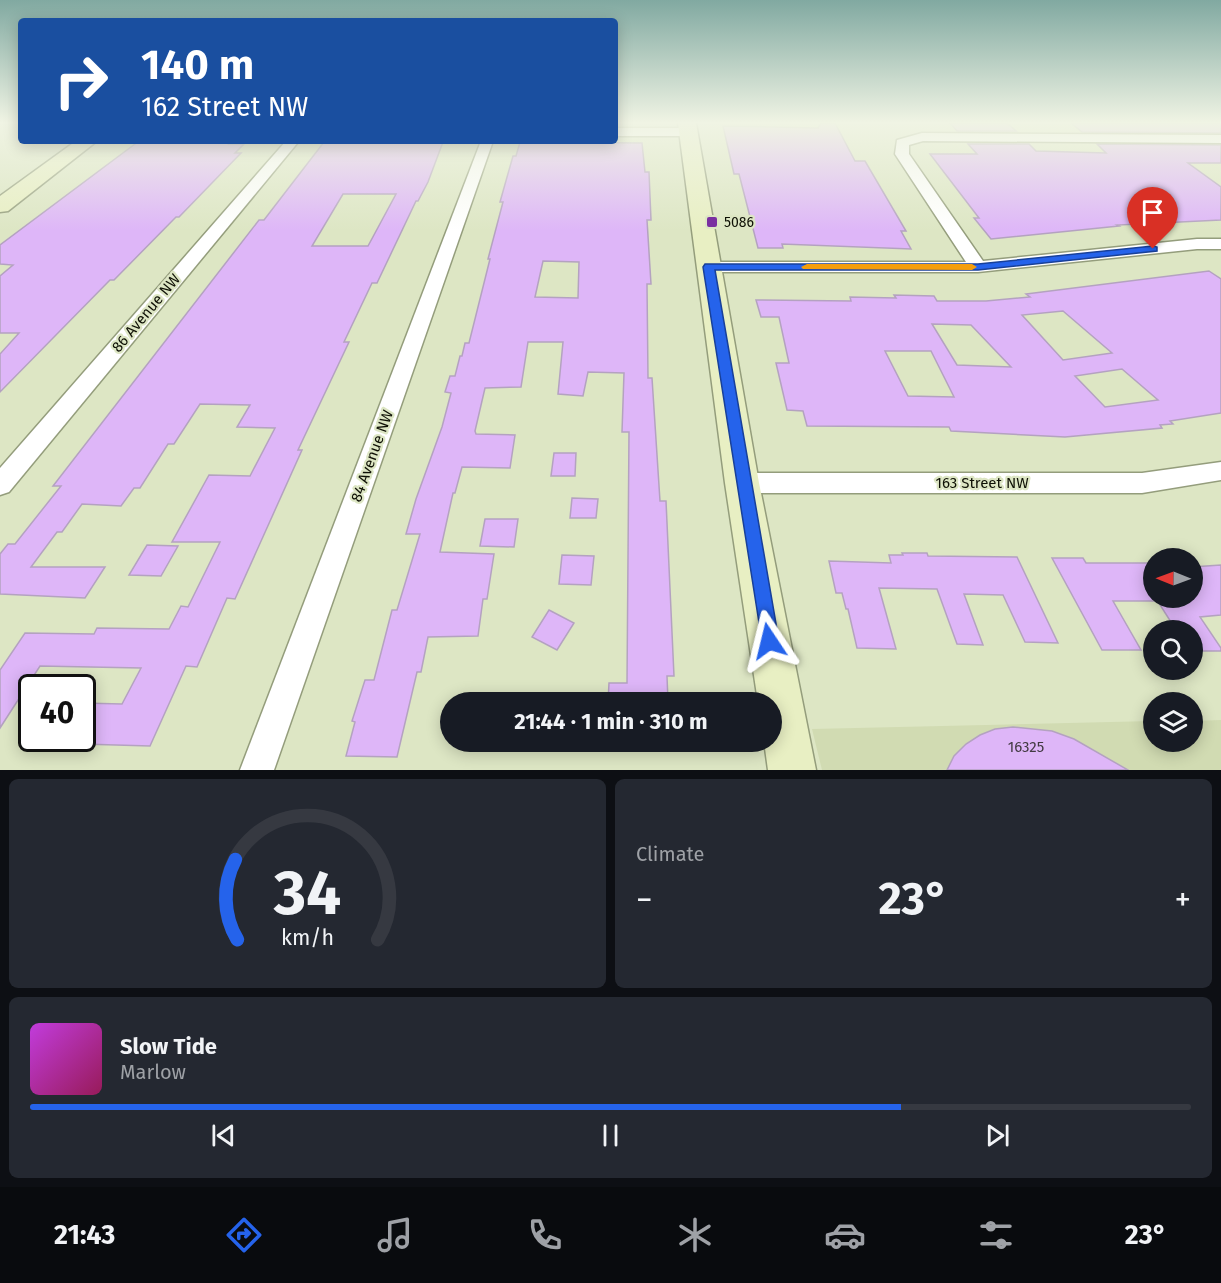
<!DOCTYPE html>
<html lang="en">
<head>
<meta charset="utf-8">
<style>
  body { margin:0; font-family:"Fira Sans",sans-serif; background:#242831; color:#f1f3f6; height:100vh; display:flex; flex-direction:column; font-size:22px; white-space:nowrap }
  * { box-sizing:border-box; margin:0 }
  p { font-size:20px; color:#9ea1a6 }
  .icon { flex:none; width:33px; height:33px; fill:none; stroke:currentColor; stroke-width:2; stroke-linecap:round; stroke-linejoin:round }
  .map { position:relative; height:770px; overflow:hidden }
  .side { display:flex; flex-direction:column; gap:9px; padding:9px; background:#0d0f14; flex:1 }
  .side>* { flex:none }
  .banner { position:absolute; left:18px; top:18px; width:600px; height:126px; border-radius:6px; box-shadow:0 3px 15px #0003; background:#1a4fa0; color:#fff; overflow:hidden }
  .needle { width:39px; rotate:271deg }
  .tools { position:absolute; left:1143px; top:548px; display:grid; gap:12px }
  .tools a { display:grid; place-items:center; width:60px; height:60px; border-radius:50%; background:#171b24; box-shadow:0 3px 15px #0003; font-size:30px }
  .speed { position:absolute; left:18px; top:674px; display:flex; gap:12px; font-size:30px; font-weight:700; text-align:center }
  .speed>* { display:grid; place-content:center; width:78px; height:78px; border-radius:50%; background:#171b24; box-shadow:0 3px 15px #0003; line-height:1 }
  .speed .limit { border:3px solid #111; border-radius:9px; background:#fff; color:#111 }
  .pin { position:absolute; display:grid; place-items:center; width:51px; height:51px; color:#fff; margin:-62px -26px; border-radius:50% 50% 50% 0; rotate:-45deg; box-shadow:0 0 6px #0007 }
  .pin .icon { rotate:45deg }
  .me { position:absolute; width:66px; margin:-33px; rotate:350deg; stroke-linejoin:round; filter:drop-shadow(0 0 4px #0008) }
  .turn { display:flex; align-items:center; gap:21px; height:126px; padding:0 24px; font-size:27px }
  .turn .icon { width:78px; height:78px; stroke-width:2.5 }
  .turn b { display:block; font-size:42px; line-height:51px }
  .big { font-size:45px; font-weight:700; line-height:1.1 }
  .side .card { flex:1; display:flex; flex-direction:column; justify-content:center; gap:9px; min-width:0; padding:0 21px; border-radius:9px; background:#242831 }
  .side .dial { align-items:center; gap:0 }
  .dial svg { height:156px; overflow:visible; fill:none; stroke:#363941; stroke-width:7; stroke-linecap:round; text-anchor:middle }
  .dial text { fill:#f1f3f6; stroke:none }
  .song { display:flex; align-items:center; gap:18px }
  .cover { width:72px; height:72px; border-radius:9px; background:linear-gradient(135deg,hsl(290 70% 55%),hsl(330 70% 35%)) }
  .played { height:6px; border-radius:3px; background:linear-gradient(90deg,#2563eb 75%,#363941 75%) }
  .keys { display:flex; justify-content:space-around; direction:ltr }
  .heat { display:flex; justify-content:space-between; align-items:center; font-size:33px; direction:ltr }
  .side .tiles { flex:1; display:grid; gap:9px; grid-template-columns:1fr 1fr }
  .card:last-child { grid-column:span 2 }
  .trip { position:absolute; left:440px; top:692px; width:342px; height:60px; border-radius:30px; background:#171b24; box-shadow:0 3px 15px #0003; font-weight:700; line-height:60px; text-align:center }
  .tabs { display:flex; height:96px; justify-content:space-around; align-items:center; background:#090b0e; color:#9ea1a6 }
  .tabs .icon { width:42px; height:42px }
  .tabs .on { color:#2563eb }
  .tabs b { font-size:27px; color:#f1f3f6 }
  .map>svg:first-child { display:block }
  .built { fill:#d1dbb2 }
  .building { fill:#deb6f8; stroke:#b4a2c0; stroke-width:1.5; fill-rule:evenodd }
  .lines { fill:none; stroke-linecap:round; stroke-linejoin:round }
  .street-casing { stroke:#949d7c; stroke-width:3 }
  .secondary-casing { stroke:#949d7c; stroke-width:3 }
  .street { fill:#fff; fill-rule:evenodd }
  .secondary { fill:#e8efc3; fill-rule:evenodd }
  .route { fill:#2563eb; stroke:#184099; stroke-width:1.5 }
  .slow { fill:#f59e0b }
  .poi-dot { fill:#7a2fa1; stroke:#dde6c4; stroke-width:2 }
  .labels { text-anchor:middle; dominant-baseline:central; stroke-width:4.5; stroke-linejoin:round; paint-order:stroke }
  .far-poi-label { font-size:14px; fill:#0e1005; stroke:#dde6c4; text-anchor:start }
  .street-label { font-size:15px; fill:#0e1005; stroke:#dde6c4 }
  .near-number-label { font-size:15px; fill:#423a42 }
</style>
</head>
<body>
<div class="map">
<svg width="1221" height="770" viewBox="0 0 1221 770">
  <rect width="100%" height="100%" fill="#dde6c4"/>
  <polygon class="built" points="1221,720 1221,770 822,770 812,729 1153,721 1154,741 1192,741 1193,721"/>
  <g class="building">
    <polygon points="821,123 835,123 855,161 865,161 906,231 901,231 911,249 782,244 783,248 758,248 739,174 734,174 723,126 818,128"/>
    <polygon points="950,123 1007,123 1016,131 957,131"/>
    <polygon points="1071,123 1221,123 1221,133 1082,132"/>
    <polygon points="139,141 232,141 229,144 244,144 235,153 241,153 179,217 176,217 114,280 110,280 0,392 0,354 19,333 0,333 0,276 13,265 0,264 0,245"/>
    <path d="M324,142H443L428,182L418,201H416L377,283H372L344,342H349L298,450H302L235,599L227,598L197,667L186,666L150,746L82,744V703L122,704L141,668L40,666L0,728V670L25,633L94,634L97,628L169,629L181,606L188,607L220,542H172L209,475L250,476L275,428L237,427L250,405L200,404L174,444H168L140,488H134L121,506L82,504L62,532H57L31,567H105L85,598L0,594V554L8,544H15L61,486H53L259,220H264ZM343,194H396L368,246H312Z"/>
    <path d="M520,142L642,143L645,172H649L651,220H647L651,284H647L648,378H652L660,501H666L674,676H667L668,702H608L609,683H627L629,432H622L624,373L588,372L583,396L558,394L563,342H528L521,387L485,388L475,431L476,434L515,435L510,468L462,467L455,493H453L440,552L494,554L487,599H483L478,636L428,637L421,672H417L397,757L346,756L355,722L352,721L365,680H374L392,610H397L420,534H406L416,499L442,427L451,393L445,392L450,376H455L460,356H462L465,343H469L490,259H488L503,202H500L513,156H516ZM543,261L579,262L578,298L535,297Z"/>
    <polygon points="968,144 1029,144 1036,151 1106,153 1097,144 1221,145 1221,163 1188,163 1221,187 1221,220 1117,225 1119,226 991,239 974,218 979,218 930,154 977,154"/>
    <path d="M1209,271L1221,279V413L1170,421L1173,424L1160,425L1162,428L1065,437L951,431L949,427L807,426L803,411L787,410L776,363H789L779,317H761L756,300L851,301L850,297L896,298L894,295L934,296L937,301H986L1030,297L1026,294ZM1063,311L1112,353L1063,360L1022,315ZM932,324L971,325L1011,367L957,365ZM885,351H931L954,397L908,396ZM1122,369L1158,400L1105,407L1075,376Z"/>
    <polygon points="554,453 576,453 575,476 551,476"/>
    <polygon points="572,498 598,499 596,518 570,518"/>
    <polygon points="485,519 518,519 514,547 480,546"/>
    <polygon points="147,545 178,546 161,576 129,575"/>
    <polygon points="902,553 927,553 928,556 1017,557 1058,643 1025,642 1003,595 964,594 983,645 957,644 937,589 879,588 896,649 857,648 848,609 846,609 842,593 836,593 829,561 891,563 889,555 903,555"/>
    <polygon points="562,555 594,556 591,585 559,584"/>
    <polygon points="1052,558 1083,558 1086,563 1154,563 1154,601 1113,601 1141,650 1102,650"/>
    <polygon points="1221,565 1221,615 1200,617 1221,648 1221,651 1192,651 1192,630 1176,630 1155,597 1192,597 1192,567"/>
    <polygon points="549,610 574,623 557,650 532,637"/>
    <polygon points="1013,727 1052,731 1074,739 1128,770 947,770 954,756 966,744 980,735 995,729"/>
  </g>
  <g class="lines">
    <defs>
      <g id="street">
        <polygon points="615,128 689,128 695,132 689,136 615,136"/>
        <polygon points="922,133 1221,135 1221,143 923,141 909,145 909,154 983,261 1197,239 1221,239 1221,249 1197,249 978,272 709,272 703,271 700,267 703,263 709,262 966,262 895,154 897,140"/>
        <polygon points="286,141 299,141 9,492 0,495 0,468"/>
        <polygon points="481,141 493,141 274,770 240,770"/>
        <polygon points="1221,462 1221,480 1142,493 742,493 733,490 730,483 733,476 742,473 1142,473"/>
      </g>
      <g id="secondary">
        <polygon points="678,123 696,123 759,483 816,770 768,770 764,741 771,741 771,702 758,702 725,483"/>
        <polygon points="76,141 97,141 8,211 0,212 0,196"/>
      </g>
    </defs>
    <use href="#street" class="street-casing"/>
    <use href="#secondary" class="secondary-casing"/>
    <use href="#street" class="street"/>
    <use href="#secondary" class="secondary"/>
  </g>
  <linearGradient id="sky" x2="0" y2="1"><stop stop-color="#81a9a1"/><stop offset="0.53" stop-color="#f0f4e4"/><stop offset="1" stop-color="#f0f4e4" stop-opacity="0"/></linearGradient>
  <rect width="1221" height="231" fill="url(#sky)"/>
  <polygon class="route" points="1153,246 1157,247 1157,251 978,270 715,270 779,641 776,648 769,650 763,648 703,267 705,264 978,264"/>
  <polygon class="slow" points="807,264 972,264 977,267 972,270 803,269 801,267"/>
  <rect class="poi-dot" x="706" y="216" width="12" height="12" rx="3"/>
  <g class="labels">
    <g class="far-poi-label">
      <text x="724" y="222">5086</text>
    </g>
    <g class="street-label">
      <text transform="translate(146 313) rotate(-50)">86 Avenue NW</text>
      <text transform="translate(372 456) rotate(-70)">84 Avenue NW</text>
      <text x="982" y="483">163 Street NW</text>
    </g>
    <g class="near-number-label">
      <text x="1026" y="747">16325</text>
    </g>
  </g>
</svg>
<div class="tools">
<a><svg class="needle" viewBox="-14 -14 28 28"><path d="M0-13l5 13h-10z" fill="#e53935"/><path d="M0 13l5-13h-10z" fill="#9ea1a6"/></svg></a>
<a><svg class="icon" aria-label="search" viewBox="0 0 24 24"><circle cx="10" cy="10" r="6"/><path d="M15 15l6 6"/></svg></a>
<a><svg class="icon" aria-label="layers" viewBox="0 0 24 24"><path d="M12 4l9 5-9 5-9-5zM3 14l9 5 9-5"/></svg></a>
</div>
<div class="speed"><div class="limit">40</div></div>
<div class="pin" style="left:1153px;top:249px;background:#d93025"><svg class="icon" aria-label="arrive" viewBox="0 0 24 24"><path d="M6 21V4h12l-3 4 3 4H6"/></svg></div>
<svg class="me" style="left:769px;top:641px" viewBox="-20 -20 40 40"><path d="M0-17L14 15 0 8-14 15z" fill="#2563eb" stroke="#fff" stroke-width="4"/></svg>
<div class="trip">21:44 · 1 min · 310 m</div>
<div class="banner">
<div class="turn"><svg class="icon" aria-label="right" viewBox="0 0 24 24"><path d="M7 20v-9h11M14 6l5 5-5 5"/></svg><div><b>140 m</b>162 Street NW</div></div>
</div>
</div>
<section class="side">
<div class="tiles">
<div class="card dial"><svg viewBox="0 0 100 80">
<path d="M14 69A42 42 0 1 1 86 69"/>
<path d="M14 69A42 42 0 0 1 13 28" stroke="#2563eb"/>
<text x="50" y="56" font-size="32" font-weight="700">34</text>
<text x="50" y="72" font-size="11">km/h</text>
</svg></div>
<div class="card"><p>Climate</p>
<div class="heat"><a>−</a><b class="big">23°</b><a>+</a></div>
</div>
<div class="card">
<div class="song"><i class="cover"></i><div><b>Slow Tide</b><p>Marlow</p></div></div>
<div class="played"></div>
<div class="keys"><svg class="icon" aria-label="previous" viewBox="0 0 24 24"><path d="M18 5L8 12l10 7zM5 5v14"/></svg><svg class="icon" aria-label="pause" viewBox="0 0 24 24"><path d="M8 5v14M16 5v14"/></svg><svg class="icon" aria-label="next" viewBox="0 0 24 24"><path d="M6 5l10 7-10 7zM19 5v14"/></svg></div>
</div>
</div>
</section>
<nav class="tabs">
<b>21:43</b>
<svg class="icon on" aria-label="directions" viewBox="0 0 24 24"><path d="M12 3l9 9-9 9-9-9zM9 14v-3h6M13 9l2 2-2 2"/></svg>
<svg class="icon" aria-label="music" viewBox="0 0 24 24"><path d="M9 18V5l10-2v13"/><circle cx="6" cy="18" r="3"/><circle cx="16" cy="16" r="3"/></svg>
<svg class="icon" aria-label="phone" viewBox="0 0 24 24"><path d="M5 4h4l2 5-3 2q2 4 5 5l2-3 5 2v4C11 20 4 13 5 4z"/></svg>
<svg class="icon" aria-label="climate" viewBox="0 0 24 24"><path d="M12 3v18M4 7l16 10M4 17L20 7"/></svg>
<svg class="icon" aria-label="car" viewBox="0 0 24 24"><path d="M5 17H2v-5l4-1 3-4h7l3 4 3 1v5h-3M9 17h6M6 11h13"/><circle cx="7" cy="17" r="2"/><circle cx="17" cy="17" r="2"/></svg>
<svg class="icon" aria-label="filters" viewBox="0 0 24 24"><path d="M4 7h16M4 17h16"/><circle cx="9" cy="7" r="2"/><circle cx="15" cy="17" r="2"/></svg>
<b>23°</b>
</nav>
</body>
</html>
